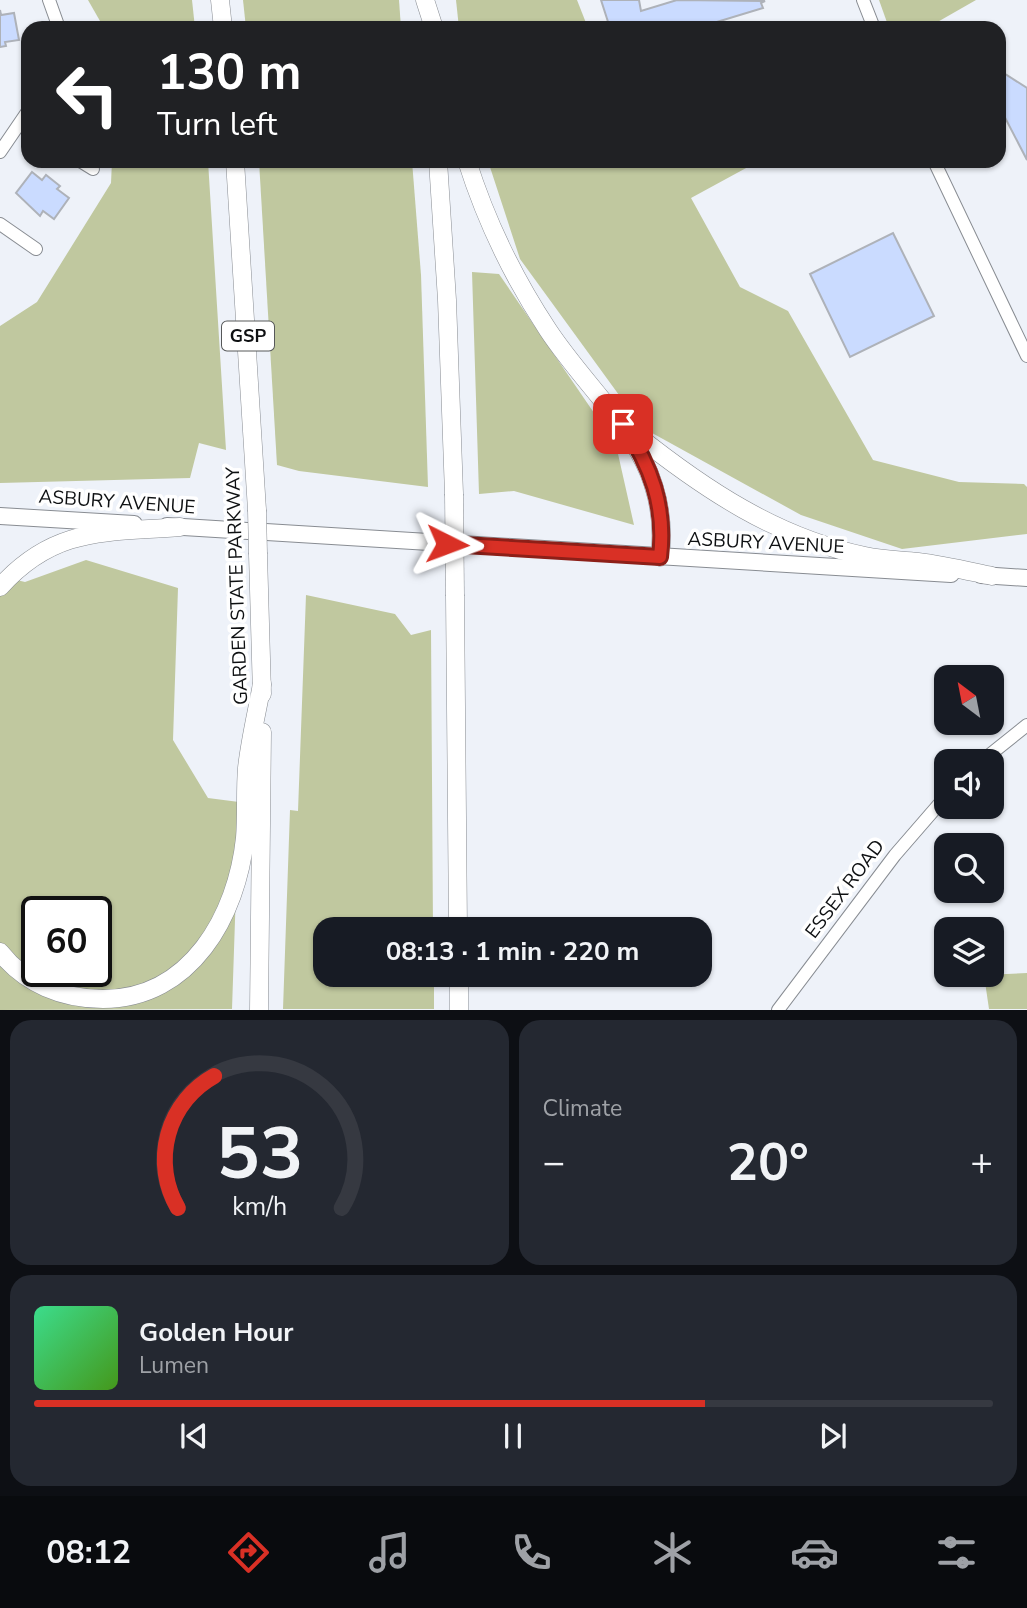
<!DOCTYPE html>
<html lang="en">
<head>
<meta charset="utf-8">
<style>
  body { margin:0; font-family:"Nunito Sans",sans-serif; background:#242831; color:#f1f3f6; height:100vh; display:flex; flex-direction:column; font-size:26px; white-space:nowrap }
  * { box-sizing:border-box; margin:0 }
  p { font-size:23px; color:#9ea1a6 }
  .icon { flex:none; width:38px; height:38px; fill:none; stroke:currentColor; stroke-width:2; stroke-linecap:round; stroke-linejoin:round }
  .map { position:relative; height:1010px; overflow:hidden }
  .side { display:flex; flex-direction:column; gap:10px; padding:10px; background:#0d0f14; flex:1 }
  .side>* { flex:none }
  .top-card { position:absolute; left:21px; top:21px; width:985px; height:147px; border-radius:21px; box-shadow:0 2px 5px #0004; background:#202124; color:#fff; overflow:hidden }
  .needle { width:46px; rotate:328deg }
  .buttons { position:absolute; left:934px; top:665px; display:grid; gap:14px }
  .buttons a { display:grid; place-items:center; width:70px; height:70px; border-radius:14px; background:#171b24; box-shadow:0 2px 5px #0004; font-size:35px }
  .speed { position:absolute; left:21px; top:896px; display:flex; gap:14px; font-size:35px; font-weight:700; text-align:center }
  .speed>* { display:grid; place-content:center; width:91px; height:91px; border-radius:50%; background:#171b24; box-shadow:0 2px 5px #0004; line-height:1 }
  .speed .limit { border:4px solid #111; border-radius:10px; background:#fff; color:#111 }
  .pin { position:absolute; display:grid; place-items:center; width:60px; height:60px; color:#fff; margin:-30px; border-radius:14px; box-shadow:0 4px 10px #0006 }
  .me { position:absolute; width:77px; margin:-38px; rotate:93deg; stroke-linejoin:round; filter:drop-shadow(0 0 5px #0008) }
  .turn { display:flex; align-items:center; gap:24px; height:147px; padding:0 21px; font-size:32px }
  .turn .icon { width:91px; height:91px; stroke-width:2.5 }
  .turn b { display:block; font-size:49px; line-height:60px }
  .big { font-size:52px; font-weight:700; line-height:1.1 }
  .side .tile { flex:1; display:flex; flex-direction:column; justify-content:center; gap:10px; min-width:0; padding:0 24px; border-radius:21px; background:#242831 }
  .side .dial { align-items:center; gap:0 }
  .dial svg { height:182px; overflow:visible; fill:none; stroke:#363941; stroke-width:7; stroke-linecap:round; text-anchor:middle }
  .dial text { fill:#f1f3f6; stroke:none }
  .song { display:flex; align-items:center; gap:21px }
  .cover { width:84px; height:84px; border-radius:10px; background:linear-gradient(135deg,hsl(150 70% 55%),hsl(100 70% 35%)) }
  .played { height:7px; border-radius:4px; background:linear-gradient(90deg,#d93025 70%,#363941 70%) }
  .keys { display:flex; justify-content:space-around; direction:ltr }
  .heat { display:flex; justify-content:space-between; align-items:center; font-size:38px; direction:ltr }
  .side .tiles { flex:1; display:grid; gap:10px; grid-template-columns:1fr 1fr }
  .tile:last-child { grid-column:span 2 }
  .trip { position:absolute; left:313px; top:917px; width:399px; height:70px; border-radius:21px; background:#171b24; box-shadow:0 2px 5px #0004; font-weight:700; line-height:70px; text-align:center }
  .dock { display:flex; height:112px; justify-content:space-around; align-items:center; background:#090b0e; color:#9ea1a6 }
  .dock .icon { width:49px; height:49px }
  .dock .active { color:#d93025 }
  .dock b { font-size:32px; color:#f1f3f6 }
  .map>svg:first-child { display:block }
  .green { fill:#c0c89f; fill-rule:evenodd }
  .building { fill:#cadbff; stroke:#aeb2b9; stroke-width:2 }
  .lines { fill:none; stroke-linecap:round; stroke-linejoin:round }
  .minor-casing { stroke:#888c92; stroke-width:14 }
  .major-casing { stroke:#888c92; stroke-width:18 }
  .highway-casing { stroke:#888c92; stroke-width:19 }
  .minor { stroke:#fff; stroke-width:12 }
  .major { stroke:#fff; stroke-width:16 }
  .highway { stroke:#fff; stroke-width:18 }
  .highway-bridge-casing { stroke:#888c92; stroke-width:19; stroke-linecap:butt }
  .highway-bridge { stroke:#fff; stroke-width:18 }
  .route-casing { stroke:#8d1f18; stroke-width:18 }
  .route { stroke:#d93025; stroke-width:12 }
  .labels { text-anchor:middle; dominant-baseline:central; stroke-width:7; stroke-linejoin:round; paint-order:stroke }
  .shield { fill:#fff; stroke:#565859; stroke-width:2 }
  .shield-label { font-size:18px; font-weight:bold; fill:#0e1012 }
  .street-label { font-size:19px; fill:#0e1012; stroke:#fff }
</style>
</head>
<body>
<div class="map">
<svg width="1027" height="1010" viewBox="0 0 1027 1010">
  <rect width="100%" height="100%" fill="#eef2f9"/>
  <g class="green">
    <polygon points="88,0 192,0 195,28 104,28"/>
    <polygon points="243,0 399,0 401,28 246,28"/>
    <polygon points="456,0 577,0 588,28 459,28"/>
    <polygon points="879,0 976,0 927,28 889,28"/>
    <polygon points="112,161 208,161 226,450 199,443 190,478 0,483 0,326 37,302 111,183"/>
    <polygon points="259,161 412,161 421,275 428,487 299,471 277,465"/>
    <polygon points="488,161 759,161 691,198 740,287 788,311 873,460 959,482 1024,484 1027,487 1027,534 902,549 801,515 643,428 520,259"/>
    <polygon points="472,272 499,274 616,445 634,525 514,491 479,494"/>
    <path d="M86,560L178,588L173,740L208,798L239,802L232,1009L0,1010V576L25,582ZM37,912H96V971H37Z"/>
    <polygon points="306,595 395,614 411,635 431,630 433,929 326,929 326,975 434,975 434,1009 283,1009 290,810 298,811"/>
    <polygon points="1027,973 1027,1009 989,1009 984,975"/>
  </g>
  <g class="building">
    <polygon points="601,0 639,0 641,11 677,0 765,1 761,3 763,8 697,28 610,28"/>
    <polygon points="0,10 1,15 14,13 19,40 5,42 6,46 0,47"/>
    <polygon points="999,70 1027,88 1027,160 999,106"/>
    <polygon points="32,172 42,180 46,175 60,186 57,189 69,198 54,219 43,211 40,216 16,193"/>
    <polygon points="893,233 934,316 850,357 810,274"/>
  </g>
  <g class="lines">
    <defs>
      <g id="minor">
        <polyline points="49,0 59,28"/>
        <polyline points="863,0 874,28"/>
        <polyline points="0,152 28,111"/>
        <polyline points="80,161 93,169"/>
        <polyline points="934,161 1027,356"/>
        <polyline points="0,224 36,249"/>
        <polyline points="982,761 1027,725"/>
        <polyline points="778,1010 895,855 947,795"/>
      </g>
      <g id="major">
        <polyline points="0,516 134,524"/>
        <polyline points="167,526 951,574"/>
        <polyline points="981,575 1027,578"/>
      </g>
      <g id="highway">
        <polyline points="220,0 223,28"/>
        <polyline points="425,0 434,28"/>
        <polyline points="235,161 257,510"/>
        <polyline points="438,161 447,300 454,494"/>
        <path d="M467,161C486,221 513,277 548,330C599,407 672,454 660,557"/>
        <path d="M635,434C704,489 777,538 865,556C883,560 901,560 918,562C943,565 968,571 992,576"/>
        <polyline points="258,554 262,694"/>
        <path d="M0,587C55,526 106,533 180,527"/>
        <polyline points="455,596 458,929"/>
        <path d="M0,952C25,984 63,999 103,999C191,999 237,915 245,838C247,815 245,791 247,768C250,740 257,712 262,684"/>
        <polyline points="459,975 459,1010"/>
        <polyline points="259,1010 262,732"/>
      </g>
    </defs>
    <use href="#minor" class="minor-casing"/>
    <use href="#major" class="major-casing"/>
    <use href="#highway" class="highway-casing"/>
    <use href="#minor" class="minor"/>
    <use href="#major" class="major"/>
    <use href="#highway" class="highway"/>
    <defs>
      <g id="highway-bridge">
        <polyline points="454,494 455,596"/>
        <polyline points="257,510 258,554"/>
      </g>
    </defs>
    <use href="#highway-bridge" class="highway-bridge-casing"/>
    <use href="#highway-bridge" class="highway-bridge"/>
  </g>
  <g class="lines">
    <defs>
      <path id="route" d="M447,544L660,557C666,506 651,466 623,424"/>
    </defs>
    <use href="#route" class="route-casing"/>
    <use href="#route" class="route"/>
  </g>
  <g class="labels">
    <rect class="shield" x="222" y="321.5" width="52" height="29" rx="5"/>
    <g class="shield-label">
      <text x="248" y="336">GSP</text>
    </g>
    <g class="street-label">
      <text transform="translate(117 502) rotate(4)">ASBURY AVENUE</text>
      <text transform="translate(766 543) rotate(3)">ASBURY AVENUE</text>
      <text transform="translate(237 586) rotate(-92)">GARDEN STATE PARKWAY</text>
      <text transform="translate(845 889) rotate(-53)">ESSEX ROAD</text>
    </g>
  </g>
</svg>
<div class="buttons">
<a><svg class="needle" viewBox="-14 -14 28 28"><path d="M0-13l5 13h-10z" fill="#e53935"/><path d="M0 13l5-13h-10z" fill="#9ea1a6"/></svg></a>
<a><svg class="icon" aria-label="sound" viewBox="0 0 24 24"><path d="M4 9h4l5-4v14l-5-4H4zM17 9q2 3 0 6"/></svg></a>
<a><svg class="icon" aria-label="search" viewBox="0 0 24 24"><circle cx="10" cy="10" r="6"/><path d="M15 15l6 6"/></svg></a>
<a><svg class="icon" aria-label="layers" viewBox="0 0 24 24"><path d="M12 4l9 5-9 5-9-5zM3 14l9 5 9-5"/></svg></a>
</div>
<div class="speed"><div class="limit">60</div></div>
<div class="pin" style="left:623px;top:424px;background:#d93025"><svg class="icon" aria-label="arrive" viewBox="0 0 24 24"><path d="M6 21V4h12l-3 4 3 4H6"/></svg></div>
<svg class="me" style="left:447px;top:544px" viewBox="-20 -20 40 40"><path d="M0-17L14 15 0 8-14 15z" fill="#d93025" stroke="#fff" stroke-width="4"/></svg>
<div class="trip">08:13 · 1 min · 220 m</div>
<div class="top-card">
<div class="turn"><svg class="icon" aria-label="left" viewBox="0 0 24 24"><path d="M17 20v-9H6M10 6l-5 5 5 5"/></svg><div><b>130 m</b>Turn left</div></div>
</div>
</div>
<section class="side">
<div class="tiles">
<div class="tile dial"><svg viewBox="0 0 100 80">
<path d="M14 69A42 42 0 1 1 86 69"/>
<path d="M14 69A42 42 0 0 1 30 11" stroke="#d93025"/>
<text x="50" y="56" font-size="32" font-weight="700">53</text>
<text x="50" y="72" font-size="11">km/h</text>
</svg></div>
<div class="tile"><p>Climate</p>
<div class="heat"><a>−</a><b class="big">20°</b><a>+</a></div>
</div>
<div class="tile">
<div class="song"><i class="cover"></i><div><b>Golden Hour</b><p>Lumen</p></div></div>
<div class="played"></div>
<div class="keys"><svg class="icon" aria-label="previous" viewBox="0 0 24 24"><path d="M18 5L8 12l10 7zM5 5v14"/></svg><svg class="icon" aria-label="pause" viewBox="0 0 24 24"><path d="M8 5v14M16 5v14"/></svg><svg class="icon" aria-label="next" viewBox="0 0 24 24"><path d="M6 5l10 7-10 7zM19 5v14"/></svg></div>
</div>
</div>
</section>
<nav class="dock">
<b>08:12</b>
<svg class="icon active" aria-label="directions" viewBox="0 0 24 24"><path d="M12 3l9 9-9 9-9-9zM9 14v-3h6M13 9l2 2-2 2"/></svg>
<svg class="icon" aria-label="music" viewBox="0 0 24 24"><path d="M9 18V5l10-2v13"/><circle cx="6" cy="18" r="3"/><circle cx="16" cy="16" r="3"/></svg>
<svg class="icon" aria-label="phone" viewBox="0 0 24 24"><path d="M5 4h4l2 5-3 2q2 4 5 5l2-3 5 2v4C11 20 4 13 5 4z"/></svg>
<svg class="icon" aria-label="climate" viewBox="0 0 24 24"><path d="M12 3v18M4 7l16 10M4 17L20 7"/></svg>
<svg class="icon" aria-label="car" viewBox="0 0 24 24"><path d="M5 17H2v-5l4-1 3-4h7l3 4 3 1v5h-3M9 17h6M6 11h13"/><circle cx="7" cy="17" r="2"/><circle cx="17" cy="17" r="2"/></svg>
<svg class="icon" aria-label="filters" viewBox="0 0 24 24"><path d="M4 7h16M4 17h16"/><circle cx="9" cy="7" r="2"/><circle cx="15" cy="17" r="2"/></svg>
</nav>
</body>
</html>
